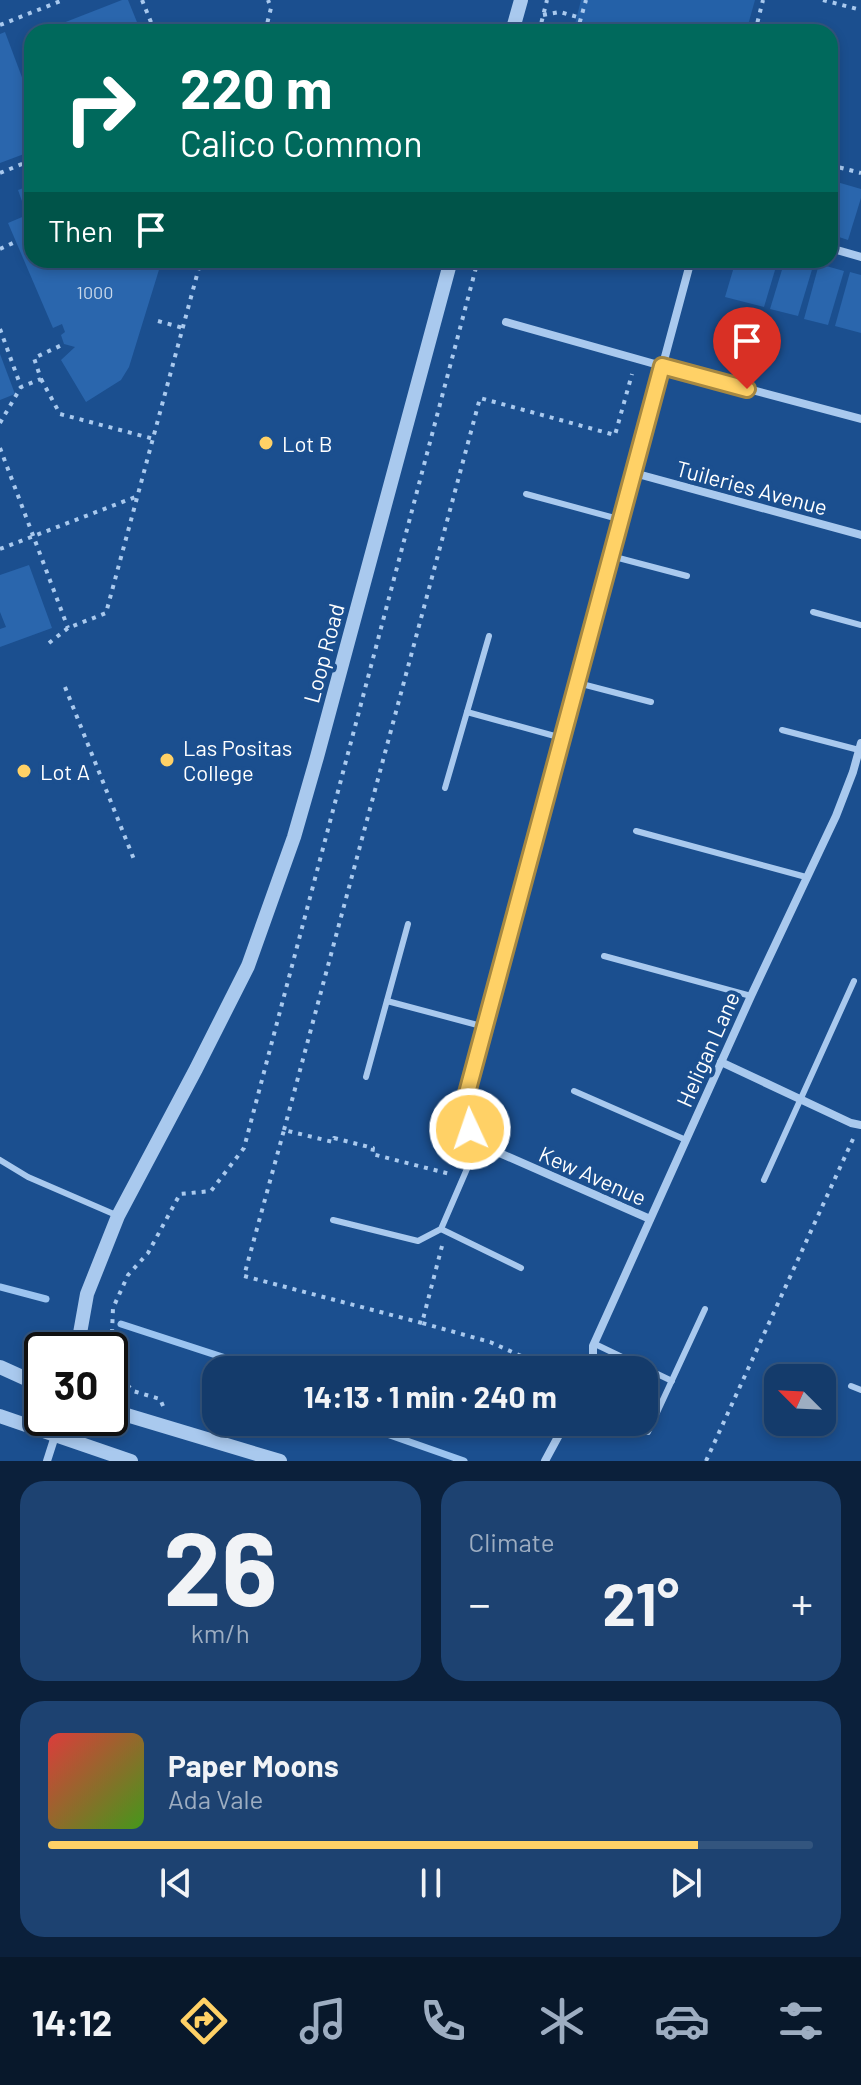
<!DOCTYPE html>
<html lang="en">
<head>
<meta charset="utf-8">
<style>
  body { margin:0; font-family:Barlow,sans-serif; background:#1d4271; color:#f1f3f6; height:100vh; display:flex; flex-direction:column; font-size:30px; white-space:nowrap }
  * { box-sizing:border-box; margin:0 }
  p { font-size:26px; color:#9dadc1 }
  .icon { flex:none; width:44px; height:44px; fill:none; stroke:currentColor; stroke-width:2; stroke-linecap:round; stroke-linejoin:round }
  .map { position:relative; height:1461px; overflow:hidden }
  .sheet { display:flex; flex-direction:column; gap:20px; padding:20px; background:#0b203b; flex:1 }
  .sheet>* { flex:none }
  .top-card { position:absolute; left:24px; top:24px; width:814px; height:244px; border-radius:24px; box-shadow:0 4px 12px #0003,0 0 0 2px #33557e; background:#00695c; color:#fff; overflow:hidden }
  .needle { width:52px; rotate:294deg }
  .controls { position:absolute; left:764px; top:1364px; display:grid; gap:16px }
  .controls a { display:grid; place-items:center; width:72px; height:72px; border-radius:16px; background:#143b6b; box-shadow:0 4px 12px #0003,0 0 0 2px #33557e; font-size:40px }
  .speed { position:absolute; left:24px; top:1332px; display:flex; gap:16px; font-size:40px; font-weight:700; text-align:center }
  .speed>* { display:grid; place-content:center; width:104px; height:104px; border-radius:50%; background:#143b6b; box-shadow:0 4px 12px #0003,0 0 0 2px #33557e; line-height:1 }
  .speed .limit { border:4px solid #111; border-radius:12px; background:#fff; color:#111 }
  .pin { position:absolute; display:grid; place-items:center; width:68px; height:68px; color:#fff; margin:-82px -34px; border-radius:50% 50% 50% 0; rotate:-45deg; box-shadow:0 0 8px #0007 }
  .pin .icon { rotate:45deg }
  .me { position:absolute; width:88px; margin:-44px; rotate:357deg; stroke-linejoin:round; filter:drop-shadow(0 0 6px #0008) }
  .turn { display:flex; align-items:center; gap:28px; height:168px; padding:0 24px; font-size:36px }
  .turn .icon { width:104px; height:104px; stroke-width:2.5 }
  .turn b { display:block; font-size:56px; line-height:68px }
  .then { display:flex; align-items:center; height:76px; padding:0 24px; background:#0003; gap:16px; font-size:30px }
  .big { font-size:60px; font-weight:700; line-height:1.1 }
  .sheet .card { flex:1; display:flex; flex-direction:column; justify-content:center; gap:12px; min-width:0; padding:0 28px; border-radius:24px; background:#1d4271 }
  .sheet .dial { align-items:center; gap:0 }
  .dial b { font-size:104px; line-height:1 }
  .song { display:flex; align-items:center; gap:24px }
  .cover { width:96px; height:96px; border-radius:12px; background:linear-gradient(135deg,hsl(0 70% 55%),hsl(100 70% 35%)) }
  .played { height:8px; border-radius:4px; background:linear-gradient(90deg,#ffd166 85%,#33557e 85%) }
  .keys { display:flex; justify-content:space-around; direction:ltr }
  .heat { display:flex; justify-content:space-between; align-items:center; font-size:44px; direction:ltr }
  .sheet .tiles { flex:1; display:grid; gap:20px; grid-template-columns:1fr 1fr }
  .card:last-child { grid-column:span 2 }
  .trip { position:absolute; left:202px; top:1356px; width:456px; height:80px; border-radius:24px; background:#143b6b; box-shadow:0 4px 12px #0003,0 0 0 2px #33557e; font-weight:700; line-height:80px; text-align:center }
  .tab-bar { display:flex; height:128px; justify-content:space-around; align-items:center; background:#08182b; color:#9dadc1 }
  .tab-bar .icon { width:56px; height:56px }
  .tab-bar .on { color:#ffd166 }
  .tab-bar b { font-size:36px; color:#f1f3f6 }
  .map>svg:first-child { display:block }
  .green { fill:#2461a8 }
  .lines { fill:none; stroke-linecap:round; stroke-linejoin:round }
  .stream { stroke:#9cc4f0; stroke-width:7 }
  .building { fill:#2a66ad }
  .path { stroke:#a9c9ee; stroke-width:4; stroke-dasharray:4 6; stroke-linecap:butt }
  .service { stroke:#a9c9ee; stroke-width:6 }
  .minor { stroke:#a9c9ee; stroke-width:8 }
  .tertiary { stroke:#a9c9ee; stroke-width:14 }
  .route-casing { stroke:#a68842; stroke-width:20 }
  .route { stroke:#ffd166; stroke-width:14 }
  .poi-dot { fill:#ffd166; stroke:#1b4f8f; stroke-width:3 }
  .labels { text-anchor:middle; dominant-baseline:central; stroke-width:8; stroke-linejoin:round; paint-order:stroke }
  .number-label { font-size:18px; fill:#cad9ea }
  .poi-label { font-size:22px; fill:#fff; stroke:#1b4f8f; text-anchor:start }
  .street-label { font-size:22px; fill:#fff; stroke:#1b4f8f }
</style>
</head>
<body>
<div class="map">
<svg width="861" height="1461" viewBox="0 0 861 1461">
  <rect width="100%" height="100%" fill="#1b4f8f"/>
  <polygon class="green" points="581,0 755,0 746,32 573,32"/>
  <g class="lines">
    <g class="stream">
      <polyline points="0,1287 46,1299"/>
      <polyline points="121,1324 262,1370"/>
      <polyline points="371,1422 387,1434 464,1461"/>
    </g>
  </g>
  <g class="building">
    <polygon points="122,0 128,0 141,32 40,32"/>
    <polygon points="5,32 32,104 32,151 0,163 0,34"/>
    <polygon points="32,35 32,55 25,37"/>
    <polygon points="830,180 861,189 861,198 848,240 830,234"/>
    <polygon points="32,185 32,260 162,260 129,367 121,380 86,402 61,360 75,347 64,344 61,335 65,332 62,324 53,328 8,223 27,215 18,190"/>
    <polygon points="736,260 778,260 764,307 725,297"/>
    <polygon points="785,260 803,260 814,263 798,316 770,309"/>
    <polygon points="819,264 844,271 828,325 804,319"/>
    <polygon points="850,272 861,275 861,333 835,326"/>
    <polygon points="0,354 15,394 0,400"/>
    <polygon points="29,565 52,628 0,647 0,629 6,627 0,612 0,575"/>
  </g>
  <g class="lines">
    <g class="path">
      <polyline points="142,0 155,32"/>
      <polyline points="823,0 861,10"/>
      <polyline points="543,15 560,12 581,18"/>
      <polyline points="0,25 63,0"/>
      <polyline points="265,32 271,8 268,0"/>
      <polyline points="539,32 547,0"/>
      <polyline points="577,32 586,0"/>
      <polyline points="755,32 763,0"/>
      <polyline points="830,165 861,173"/>
      <polyline points="0,173 32,160"/>
      <polyline points="0,249 15,242"/>
      <polyline points="158,321 183,328"/>
      <polyline points="0,329 21,387 41,379 34,358 64,344"/>
      <polyline points="41,379 60,414 154,439"/>
      <polyline points="0,423 21,387"/>
      <polyline points="0,448 68,628"/>
      <polyline points="0,549 138,496"/>
      <polyline points="49,643 68,628 106,613 201,260"/>
      <polyline points="65,687 135,862"/>
      <polyline points="284,1130 480,398 615,435 632,374"/>
      <polyline points="442,1246 422,1323 490,1342 548,1368"/>
      <polyline points="422,1323 244,1276 284,1130 333,1142 334,1138 373,1148 372,1154 450,1174"/>
      <polyline points="34,1348 42,1350"/>
      <polyline points="110,1372 118,1375"/>
      <polyline points="163,1406 160,1399 133,1391 118,1375 112,1333 113,1308 128,1275 148,1253 180,1194 211,1191 244,1148 478,260"/>
      <polyline points="706,1461 853,1139"/>
    </g>
    <g class="service">
      <polyline points="526,494 622,520"/>
      <polyline points="611,556 687,576"/>
      <polyline points="813,612 861,625"/>
      <polyline points="578,683 651,702"/>
      <polyline points="467,712 562,738"/>
      <polyline points="782,730 859,750"/>
      <polyline points="445,788 489,636"/>
      <polyline points="636,831 806,877"/>
      <polyline points="604,956 751,996"/>
      <polyline points="387,1001 485,1027"/>
      <polyline points="366,1077 408,924"/>
      <polyline points="574,1091 686,1140"/>
      <polyline points="0,1160 28,1177 116,1215"/>
      <polyline points="764,1180 854,981"/>
      <polyline points="333,1220 418,1241 441,1229 479,1141"/>
      <polyline points="441,1229 521,1268"/>
      <polyline points="595,1344 672,1381"/>
      <polyline points="851,1386 861,1390"/>
      <polyline points="648,1432 705,1309"/>
    </g>
    <g class="minor">
      <polyline points="830,248 861,257"/>
      <polyline points="506,322 662,366 861,419"/>
      <polyline points="634,473 861,535"/>
      <polyline points="721,1062 851,1123 861,1125"/>
      <path d="M650,1219L495,1151C468,1134 466,1124 467,1093L691,260"/>
      <polyline points="593,1370 593,1346 751,996 836,816 853,772 861,743"/>
      <polyline points="47,1461 55,1436"/>
      <polyline points="545,1461 566,1422"/>
    </g>
    <g class="tertiary">
      <polyline points="512,32 521,0"/>
      <polyline points="77,1350 87,1294 118,1216 196,1069 248,966 294,837 317,757 451,260"/>
      <polyline points="0,1367 42,1386"/>
      <polyline points="110,1410 280,1461"/>
      <polyline points="0,1416 131,1461"/>
      <polyline points="55,1436 60,1418"/>
    </g>
  </g>
  <g class="lines">
    <defs>
      <polyline id="route" points="470,1129 466,1117 467,1093 662,366 747,389"/>
    </defs>
    <use href="#route" class="route-casing"/>
    <use href="#route" class="route"/>
  </g>
  <g class="poi-dot">
    <circle cx="266" cy="443" r="8"/>
    <circle cx="167" cy="760" r="8"/>
    <circle cx="24" cy="771" r="8"/>
  </g>
  <g class="labels">
    <g class="number-label">
      <text x="95" y="292">1000</text>
    </g>
    <g class="poi-label">
      <text x="282" y="443">Lot B</text>
      <text x="183" y="747">Las Positas<tspan x="183" dy="25">College</tspan></text>
      <text x="40" y="771">Lot A</text>
    </g>
    <g class="street-label">
      <text transform="translate(752 487) rotate(15)">Tuileries Avenue</text>
      <text transform="translate(323 653) rotate(-75)">Loop Road</text>
      <text transform="translate(707 1049) rotate(-66)">Heligan Lane</text>
      <text transform="translate(593 1175) rotate(24)">Kew Avenue</text>
    </g>
  </g>
</svg>
<div class="controls">
<a><svg class="needle" viewBox="-14 -14 28 28"><path d="M0-13l5 13h-10z" fill="#e53935"/><path d="M0 13l5-13h-10z" fill="#9dadc1"/></svg></a>
</div>
<div class="speed"><div class="limit">30</div></div>
<div class="pin" style="left:747px;top:389px;background:#d93025"><svg class="icon" aria-label="arrive" viewBox="0 0 24 24"><path d="M6 21V4h12l-3 4 3 4H6"/></svg></div>
<svg class="me" style="left:470px;top:1129px" viewBox="-20 -20 40 40"><circle r="17" fill="#ffd166" stroke="#fff" stroke-width="3"/><path d="M0-11L8 9 0 5-8 9z" fill="#fff"/></svg>
<div class="trip">14:13 · 1 min · 240 m</div>
<div class="top-card">
<div class="turn"><svg class="icon" aria-label="right" viewBox="0 0 24 24"><path d="M7 20v-9h11M14 6l5 5-5 5"/></svg><div><b>220 m</b>Calico Common</div></div>
<div class="then">Then<svg class="icon" aria-label="arrive" viewBox="0 0 24 24"><path d="M6 21V4h12l-3 4 3 4H6"/></svg></div>
</div>
</div>
<section class="sheet">
<div class="tiles">
<div class="card dial"><b>26</b><p>km/h</p></div>
<div class="card"><p>Climate</p>
<div class="heat"><a>−</a><b class="big">21°</b><a>+</a></div>
</div>
<div class="card">
<div class="song"><i class="cover"></i><div><b>Paper Moons</b><p>Ada Vale</p></div></div>
<div class="played"></div>
<div class="keys"><svg class="icon" aria-label="previous" viewBox="0 0 24 24"><path d="M18 5L8 12l10 7zM5 5v14"/></svg><svg class="icon" aria-label="pause" viewBox="0 0 24 24"><path d="M8 5v14M16 5v14"/></svg><svg class="icon" aria-label="next" viewBox="0 0 24 24"><path d="M6 5l10 7-10 7zM19 5v14"/></svg></div>
</div>
</div>
</section>
<nav class="tab-bar">
<b>14:12</b>
<svg class="icon on" aria-label="directions" viewBox="0 0 24 24"><path d="M12 3l9 9-9 9-9-9zM9 14v-3h6M13 9l2 2-2 2"/></svg>
<svg class="icon" aria-label="music" viewBox="0 0 24 24"><path d="M9 18V5l10-2v13"/><circle cx="6" cy="18" r="3"/><circle cx="16" cy="16" r="3"/></svg>
<svg class="icon" aria-label="phone" viewBox="0 0 24 24"><path d="M5 4h4l2 5-3 2q2 4 5 5l2-3 5 2v4C11 20 4 13 5 4z"/></svg>
<svg class="icon" aria-label="climate" viewBox="0 0 24 24"><path d="M12 3v18M4 7l16 10M4 17L20 7"/></svg>
<svg class="icon" aria-label="car" viewBox="0 0 24 24"><path d="M5 17H2v-5l4-1 3-4h7l3 4 3 1v5h-3M9 17h6M6 11h13"/><circle cx="7" cy="17" r="2"/><circle cx="17" cy="17" r="2"/></svg>
<svg class="icon" aria-label="filters" viewBox="0 0 24 24"><path d="M4 7h16M4 17h16"/><circle cx="9" cy="7" r="2"/><circle cx="15" cy="17" r="2"/></svg>
</nav>
</body>
</html>
